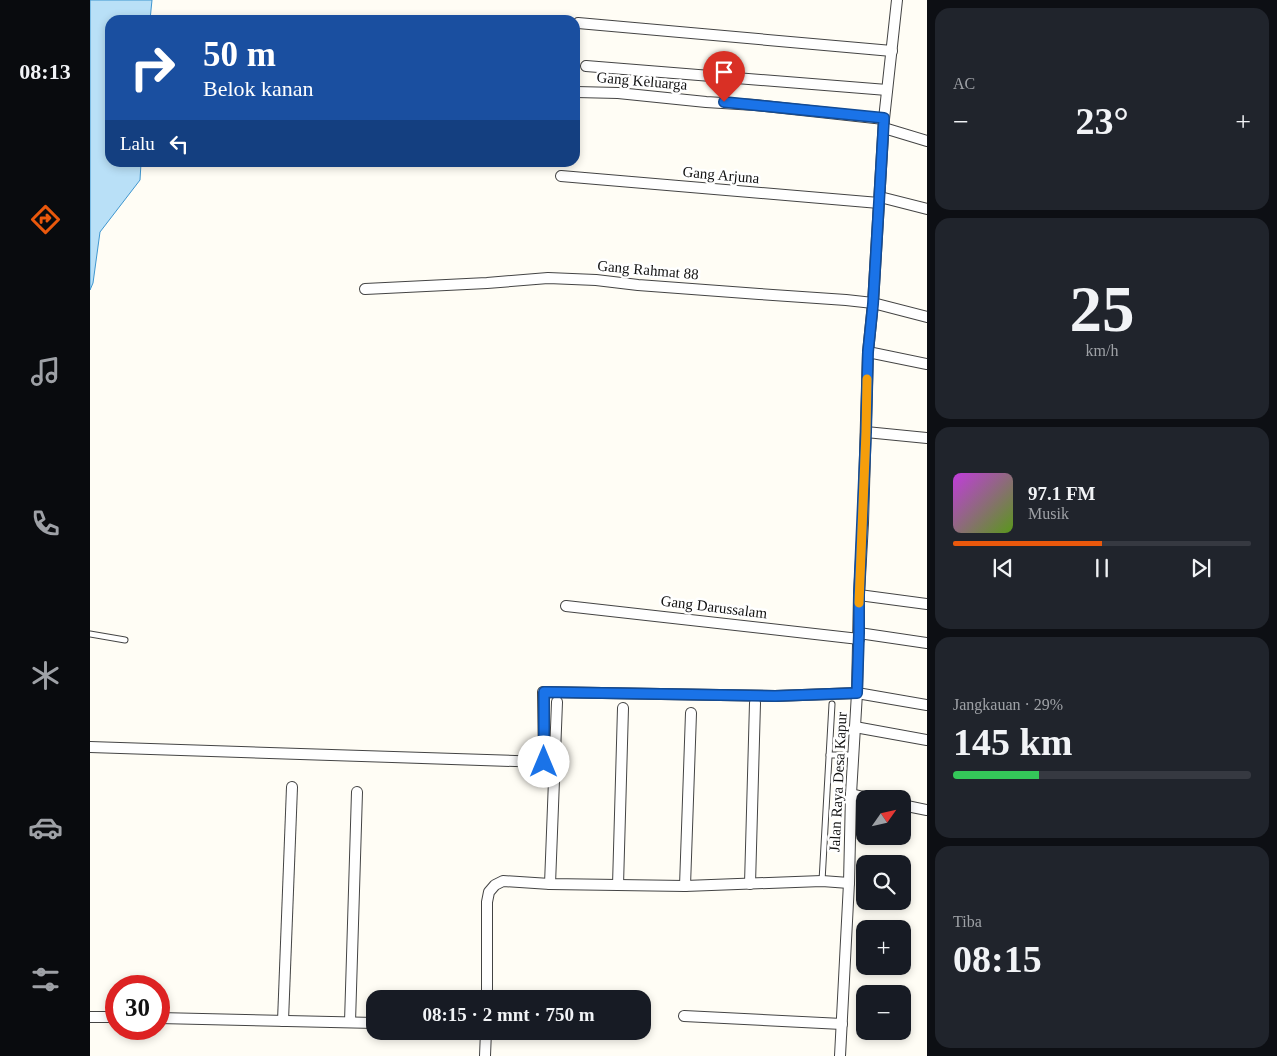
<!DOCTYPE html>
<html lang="id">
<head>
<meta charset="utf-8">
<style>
  body { margin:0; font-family:"Times New Roman",serif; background:#20242c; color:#f1f3f6; height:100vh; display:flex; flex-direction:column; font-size:19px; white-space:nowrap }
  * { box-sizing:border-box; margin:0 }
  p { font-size:16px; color:#9ea1a6 }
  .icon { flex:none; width:28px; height:28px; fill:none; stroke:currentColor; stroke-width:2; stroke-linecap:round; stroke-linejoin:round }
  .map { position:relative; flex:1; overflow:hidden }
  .panel { display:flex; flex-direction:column; gap:8px; padding:8px; background:#0d0f14; width:350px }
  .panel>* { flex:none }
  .guide { position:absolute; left:15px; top:15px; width:475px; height:152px; border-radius:15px; box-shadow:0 2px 8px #0003; background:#1a4fa0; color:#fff; overflow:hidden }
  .needle { width:32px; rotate:56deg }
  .fabs { position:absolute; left:766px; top:790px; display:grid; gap:10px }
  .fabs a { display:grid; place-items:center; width:55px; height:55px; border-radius:10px; background:#171b24; box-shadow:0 2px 8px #0003; font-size:25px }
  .speed { position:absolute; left:15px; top:975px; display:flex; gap:10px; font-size:25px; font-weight:700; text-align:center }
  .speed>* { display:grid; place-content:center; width:65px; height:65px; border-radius:50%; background:#171b24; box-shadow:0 2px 8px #0003; line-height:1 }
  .speed .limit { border:8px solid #d22; background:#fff; color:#111 }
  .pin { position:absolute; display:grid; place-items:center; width:42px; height:42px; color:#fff; margin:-51px -21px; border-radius:50% 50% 50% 0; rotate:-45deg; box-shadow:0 0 5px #0007 }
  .pin .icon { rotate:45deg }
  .me { position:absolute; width:55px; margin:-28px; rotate:0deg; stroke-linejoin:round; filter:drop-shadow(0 0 4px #0008) }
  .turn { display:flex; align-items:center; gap:18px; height:105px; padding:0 15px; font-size:22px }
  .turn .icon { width:65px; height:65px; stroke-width:2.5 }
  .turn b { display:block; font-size:35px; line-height:42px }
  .then { display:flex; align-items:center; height:48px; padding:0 15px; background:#0003; gap:10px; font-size:19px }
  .big { font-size:38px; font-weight:600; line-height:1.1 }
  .panel .widget { flex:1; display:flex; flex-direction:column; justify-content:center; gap:8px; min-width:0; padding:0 18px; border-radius:15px; background:#20242c }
  .panel .dial { align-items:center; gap:0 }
  .dial b { font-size:65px; line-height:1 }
  .song { display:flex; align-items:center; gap:15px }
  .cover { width:60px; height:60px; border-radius:8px; background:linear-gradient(135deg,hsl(290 70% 55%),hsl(90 70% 35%)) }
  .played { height:5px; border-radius:2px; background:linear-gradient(90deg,#ea580c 50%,#363941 50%) }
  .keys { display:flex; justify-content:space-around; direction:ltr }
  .heat { display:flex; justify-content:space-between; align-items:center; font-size:28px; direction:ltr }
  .charge { height:8px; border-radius:4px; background:linear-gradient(90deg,#34c759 29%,#363941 0) }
  .trip { position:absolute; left:276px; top:990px; width:285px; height:50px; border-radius:15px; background:#171b24; box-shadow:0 2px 8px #0003; font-weight:600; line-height:50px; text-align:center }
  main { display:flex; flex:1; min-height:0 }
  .menu { display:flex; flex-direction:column; width:90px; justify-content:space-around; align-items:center; background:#090b0e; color:#9ea1a6 }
  .menu .icon { width:35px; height:35px }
  .menu .active { color:#ea580c }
  .menu b { font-size:22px; color:#f1f3f6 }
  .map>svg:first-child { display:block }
  .water { fill:#b9e0f7; stroke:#3f96cf }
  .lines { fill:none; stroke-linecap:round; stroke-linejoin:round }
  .lane-casing { stroke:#444; stroke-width:7 }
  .street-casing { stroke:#444; stroke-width:12 }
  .lane { stroke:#fff; stroke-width:5 }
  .street { stroke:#fff; stroke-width:10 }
  .route-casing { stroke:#114b97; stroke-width:12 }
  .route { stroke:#1a73e8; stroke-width:9 }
  .slow { stroke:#f59e0b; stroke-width:9 }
  .labels { text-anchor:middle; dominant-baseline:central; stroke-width:5; stroke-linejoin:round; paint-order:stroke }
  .street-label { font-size:15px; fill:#111; stroke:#fff }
</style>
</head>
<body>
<main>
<nav class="menu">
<b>08:13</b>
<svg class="icon active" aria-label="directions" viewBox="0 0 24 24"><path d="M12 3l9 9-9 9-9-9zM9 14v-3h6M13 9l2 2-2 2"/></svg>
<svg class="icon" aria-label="music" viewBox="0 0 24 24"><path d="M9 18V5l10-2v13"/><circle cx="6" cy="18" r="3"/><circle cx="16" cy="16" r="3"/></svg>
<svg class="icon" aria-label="phone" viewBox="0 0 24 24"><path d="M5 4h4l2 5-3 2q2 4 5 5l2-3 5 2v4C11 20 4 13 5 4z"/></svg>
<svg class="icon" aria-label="climate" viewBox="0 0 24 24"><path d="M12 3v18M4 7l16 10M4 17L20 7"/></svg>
<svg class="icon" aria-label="car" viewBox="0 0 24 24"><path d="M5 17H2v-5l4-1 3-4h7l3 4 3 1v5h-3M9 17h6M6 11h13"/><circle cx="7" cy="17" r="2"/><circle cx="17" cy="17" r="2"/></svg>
<svg class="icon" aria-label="filters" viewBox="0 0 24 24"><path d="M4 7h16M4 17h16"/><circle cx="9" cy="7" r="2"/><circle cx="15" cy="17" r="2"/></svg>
</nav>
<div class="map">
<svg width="837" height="1056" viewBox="0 0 837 1056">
  <rect width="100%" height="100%" fill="#fffdf5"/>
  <polygon class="water" points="0,0 62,0 60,20 20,20 20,162 51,163 50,180 10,232 3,283 0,290"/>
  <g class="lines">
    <defs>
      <g id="lane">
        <polyline points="0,634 35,640"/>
        <polyline points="739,755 764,755"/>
        <polyline points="732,881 742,704"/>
      </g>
      <g id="street">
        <polyline points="488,23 802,51"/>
        <polyline points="496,66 797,90"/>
        <polyline points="486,92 528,93 616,102 665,105 794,119"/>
        <polyline points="794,128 837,141"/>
        <polyline points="471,176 789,203"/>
        <polyline points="790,197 837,209"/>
        <polyline points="275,289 397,283 458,278 506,280 548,285 669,294 756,300 783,303 837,317"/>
        <polyline points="778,352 837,364"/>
        <polyline points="776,432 837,438"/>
        <polyline points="769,595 837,604"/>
        <polyline points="476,606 769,639"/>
        <polyline points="769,633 837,643"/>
        <polyline points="765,727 837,740"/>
        <polyline points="0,747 454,762 453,692 685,696 767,693 837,705"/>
        <polyline points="761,794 782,799"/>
        <polyline points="812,805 837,810"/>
        <polyline points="460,884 467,702"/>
        <polyline points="660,884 665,703"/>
        <polyline points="528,885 533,708"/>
        <polyline points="595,886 601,713"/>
        <polyline points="397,999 397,902 399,892 405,885 413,881 460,884 595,886 732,881 759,883"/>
        <polyline points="594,1016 752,1024"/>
        <polyline points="0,1017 26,1017"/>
        <polyline points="69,1018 285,1023"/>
        <polyline points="193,1021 202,787"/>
        <polyline points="260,1022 267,792"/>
        <polyline points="395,1056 396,1031"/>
        <polyline points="750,1056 759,883 761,794 767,693 769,595 773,523 778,352 783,303 794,119 807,0"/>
      </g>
    </defs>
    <use href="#lane" class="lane-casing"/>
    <use href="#street" class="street-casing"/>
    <use href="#lane" class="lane"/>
    <use href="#street" class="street"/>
  </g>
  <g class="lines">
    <defs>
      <polyline id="route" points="454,762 454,692 685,696 767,693 769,633 769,595 776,432 778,352 783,304 794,118 634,102"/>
    </defs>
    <use href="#route" class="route-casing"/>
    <use href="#route" class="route"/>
    <polyline class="slow" points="769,603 776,432 777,379"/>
  </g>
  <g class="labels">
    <g class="street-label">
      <text transform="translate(552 81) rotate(5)">Gang Keluarga</text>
      <text transform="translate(631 175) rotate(5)">Gang Arjuna</text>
      <text transform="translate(558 270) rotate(5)">Gang Rahmat 88</text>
      <text transform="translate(624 607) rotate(7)">Gang Darussalam</text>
      <text transform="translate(748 782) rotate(-87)">Jalan Raya Desa Kapur</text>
    </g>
  </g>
</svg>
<div class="fabs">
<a><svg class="needle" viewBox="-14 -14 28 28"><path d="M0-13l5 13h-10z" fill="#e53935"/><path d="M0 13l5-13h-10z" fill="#9ea1a6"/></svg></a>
<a><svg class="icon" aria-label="search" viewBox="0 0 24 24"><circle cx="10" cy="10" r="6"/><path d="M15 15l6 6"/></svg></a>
<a>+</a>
<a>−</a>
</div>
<div class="speed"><div class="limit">30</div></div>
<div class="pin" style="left:634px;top:102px;background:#d93025"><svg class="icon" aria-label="arrive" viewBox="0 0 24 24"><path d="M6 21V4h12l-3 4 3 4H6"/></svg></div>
<svg class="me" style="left:454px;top:762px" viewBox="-20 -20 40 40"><circle r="19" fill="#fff"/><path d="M0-13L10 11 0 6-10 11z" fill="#1a73e8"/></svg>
<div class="trip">08:15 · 2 mnt · 750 m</div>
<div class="guide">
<div class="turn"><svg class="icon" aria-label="right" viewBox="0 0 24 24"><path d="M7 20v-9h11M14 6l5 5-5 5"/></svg><div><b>50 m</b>Belok kanan</div></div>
<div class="then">Lalu<svg class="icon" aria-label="left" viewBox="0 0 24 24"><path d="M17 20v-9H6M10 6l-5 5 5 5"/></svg></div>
</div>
</div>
<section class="panel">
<div class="widget"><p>AC</p>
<div class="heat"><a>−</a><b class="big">23°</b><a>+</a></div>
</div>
<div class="widget dial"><b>25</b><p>km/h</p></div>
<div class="widget">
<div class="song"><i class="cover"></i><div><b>97.1 FM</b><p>Musik</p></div></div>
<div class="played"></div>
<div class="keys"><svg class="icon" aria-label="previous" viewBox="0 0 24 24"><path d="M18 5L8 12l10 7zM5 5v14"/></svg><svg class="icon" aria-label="pause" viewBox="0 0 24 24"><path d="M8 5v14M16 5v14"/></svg><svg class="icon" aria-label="next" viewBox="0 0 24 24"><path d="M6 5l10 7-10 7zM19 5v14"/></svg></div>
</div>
<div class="widget"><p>Jangkauan · 29%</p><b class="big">145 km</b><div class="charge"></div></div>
<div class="widget"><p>Tiba</p><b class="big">08:15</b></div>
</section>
</main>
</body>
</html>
